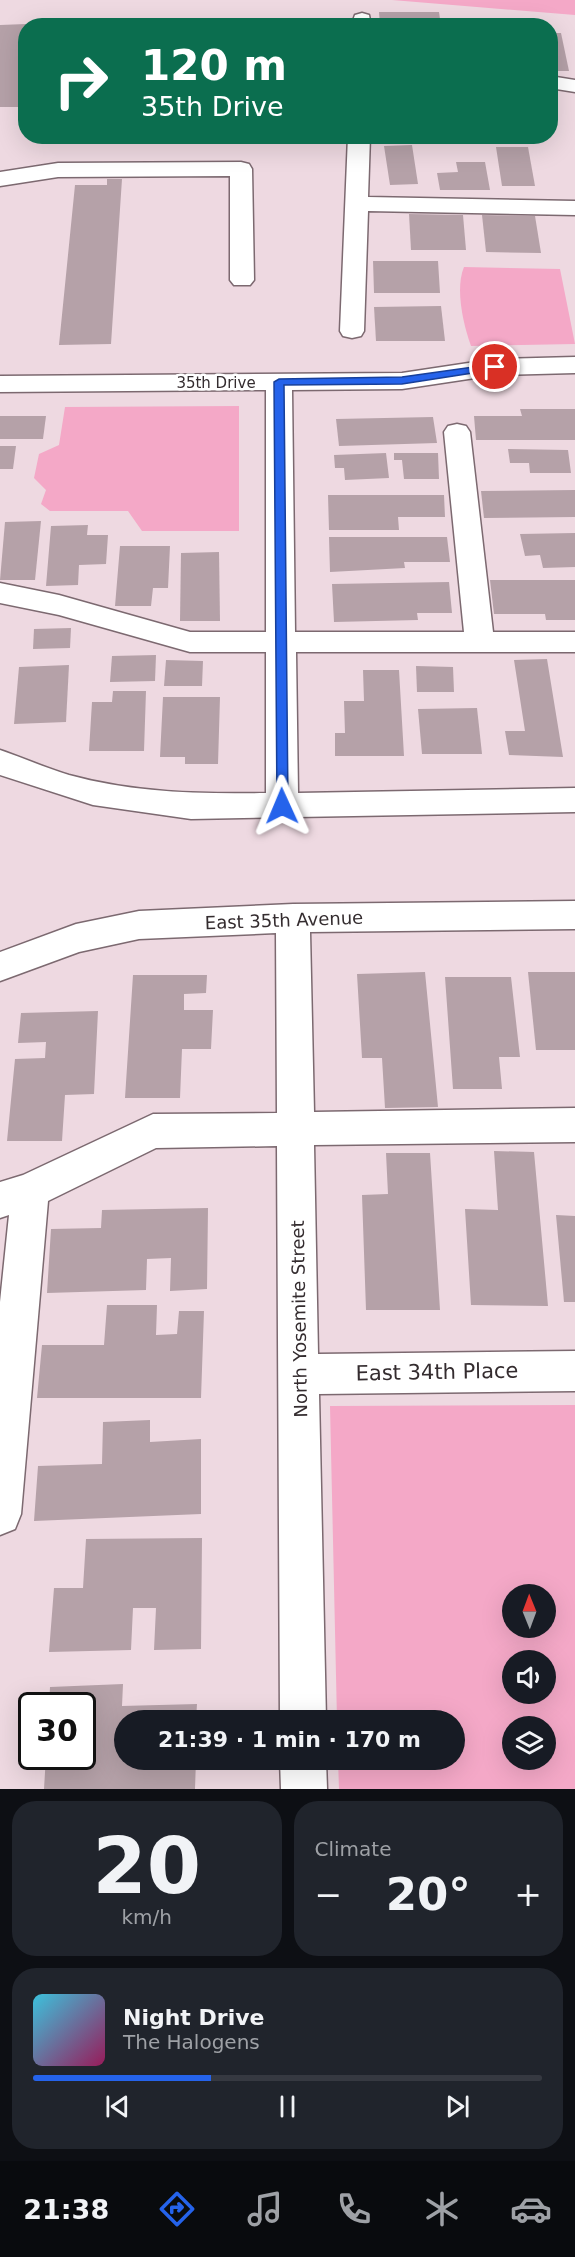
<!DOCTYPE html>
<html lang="en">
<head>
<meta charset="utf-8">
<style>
  body { margin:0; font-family:"DejaVu Sans",sans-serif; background:#20242c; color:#f1f3f6; height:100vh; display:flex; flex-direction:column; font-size:22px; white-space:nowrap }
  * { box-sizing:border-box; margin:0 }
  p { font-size:20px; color:#9ea1a6 }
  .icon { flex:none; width:33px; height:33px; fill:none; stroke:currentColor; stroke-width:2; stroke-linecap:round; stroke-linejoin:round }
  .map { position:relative; height:1789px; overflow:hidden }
  .sheet { display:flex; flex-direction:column; gap:12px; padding:12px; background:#0d0f14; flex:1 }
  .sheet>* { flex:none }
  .top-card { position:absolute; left:18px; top:18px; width:540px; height:126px; border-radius:24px; box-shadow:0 6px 24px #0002; background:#0b6e4f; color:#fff; overflow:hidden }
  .needle { width:39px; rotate:359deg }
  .fabs { position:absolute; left:502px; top:1584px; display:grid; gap:12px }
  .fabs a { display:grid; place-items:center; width:54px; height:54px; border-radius:50%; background:#171b24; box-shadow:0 6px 24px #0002; font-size:30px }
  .speed { position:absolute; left:18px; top:1692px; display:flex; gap:12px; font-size:30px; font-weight:700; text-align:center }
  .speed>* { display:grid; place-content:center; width:78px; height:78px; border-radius:50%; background:#171b24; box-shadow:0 6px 24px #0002; line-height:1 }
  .speed .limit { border:3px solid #111; border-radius:9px; background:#fff; color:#111 }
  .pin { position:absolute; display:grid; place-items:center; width:51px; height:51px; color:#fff; margin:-26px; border:3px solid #fff; border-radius:50%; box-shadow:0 2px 6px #0007 }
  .me { position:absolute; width:66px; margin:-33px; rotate:359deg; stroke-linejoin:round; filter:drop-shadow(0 0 4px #0008) }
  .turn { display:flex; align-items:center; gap:21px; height:126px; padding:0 24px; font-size:27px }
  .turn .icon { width:78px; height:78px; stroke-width:2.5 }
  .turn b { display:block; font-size:42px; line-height:51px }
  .big { font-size:45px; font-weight:600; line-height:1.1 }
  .sheet .tile { flex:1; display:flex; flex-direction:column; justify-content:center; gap:9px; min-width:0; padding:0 21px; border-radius:24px; background:#20242c }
  .sheet .dial { align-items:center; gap:0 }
  .dial b { font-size:78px; line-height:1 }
  .song { display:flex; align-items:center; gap:18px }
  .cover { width:72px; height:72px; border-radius:9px; background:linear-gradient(135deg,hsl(190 70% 55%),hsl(330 70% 35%)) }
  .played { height:6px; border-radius:3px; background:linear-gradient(90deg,#2563eb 35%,#363941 35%) }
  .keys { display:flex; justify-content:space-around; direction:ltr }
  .heat { display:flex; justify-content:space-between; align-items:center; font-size:33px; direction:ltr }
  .sheet .tiles { flex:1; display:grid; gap:12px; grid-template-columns:1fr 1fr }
  .tile:last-child { grid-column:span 2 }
  .trip { position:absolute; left:114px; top:1710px; width:351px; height:60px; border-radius:30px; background:#171b24; box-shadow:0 6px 24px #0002; font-weight:600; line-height:60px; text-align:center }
  .dock { display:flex; height:96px; justify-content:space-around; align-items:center; background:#090b0e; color:#9ea1a6 }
  .dock .icon { width:42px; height:42px }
  .dock .active { color:#2563eb }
  .dock b { font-size:27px; color:#f1f3f6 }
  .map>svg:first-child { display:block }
  .green { fill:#f4a8c7; fill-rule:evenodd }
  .building { fill:#b5a1a8 }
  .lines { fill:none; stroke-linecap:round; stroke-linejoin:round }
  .minor-casing { stroke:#7c6970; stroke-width:3 }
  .minor { fill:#fff; fill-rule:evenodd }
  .route { fill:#2563eb; stroke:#184099; stroke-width:1.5 }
  .labels { text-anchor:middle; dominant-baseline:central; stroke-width:5; stroke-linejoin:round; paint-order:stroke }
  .far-street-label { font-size:15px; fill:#342c2f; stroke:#fff }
  .street-label { font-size:18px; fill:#342c2f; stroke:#fff }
  .near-street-label { font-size:21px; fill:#342c2f; stroke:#fff }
</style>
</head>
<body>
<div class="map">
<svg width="575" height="1789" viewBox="0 0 575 1789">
  <rect width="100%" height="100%" fill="#eed9e1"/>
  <g class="green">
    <polygon points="392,0 575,0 575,15"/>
    <path d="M464,267L560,269L575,344L471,346C463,324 455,288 464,267Z"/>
    <polygon points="239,406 239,531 142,531 128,511 50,511 41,504 46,490 34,478 39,454 59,445 65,407"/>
    <path d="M575,1405V1789H339L338,1760H454V1720H337L330,1406ZM513,1594H546V1628H513ZM513,1660H546V1694H513ZM513,1726H546V1760H513Z"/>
  </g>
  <g class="building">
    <polygon points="379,12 439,12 441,26 380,26"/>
    <polygon points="26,24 26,107 0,107 0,25"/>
    <polygon points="550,33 561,33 569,71 550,71"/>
    <polygon points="412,145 418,184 390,185 384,146"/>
    <polygon points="496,147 528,147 535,186 502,186"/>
    <polygon points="456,162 485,162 490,190 440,190 437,173 458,172"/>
    <polygon points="107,179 122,179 111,344 59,345 75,185 107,185"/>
    <polygon points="409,214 463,215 466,250 411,250"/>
    <polygon points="482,215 535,216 541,253 486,252"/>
    <polygon points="373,261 438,261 440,293 374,293"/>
    <polygon points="441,306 445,341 376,341 374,307"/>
    <polygon points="520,409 575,409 575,440 476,440 474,416 522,416"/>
    <polygon points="0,416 46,416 43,439 0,439"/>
    <polygon points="433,417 437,443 339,446 336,419"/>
    <polygon points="0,446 16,446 13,469 0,469"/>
    <polygon points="508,449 568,450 571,473 530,473 529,463 510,463"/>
    <polygon points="386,453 389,478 345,480 344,468 335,468 334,455"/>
    <polygon points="394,453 438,453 439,479 404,479 402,460 394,460"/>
    <polygon points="575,490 575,517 484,518 481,491"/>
    <polygon points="328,495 444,495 445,517 398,517 399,530 329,530"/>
    <polygon points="41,521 35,580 0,580 5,522"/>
    <polygon points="88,525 87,535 108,535 106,564 79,565 78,585 46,586 51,526"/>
    <polygon points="575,533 575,567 543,568 540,555 525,556 520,534"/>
    <polygon points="329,537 447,537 450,562 404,562 405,568 330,572"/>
    <polygon points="120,546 170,546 168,588 153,588 151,606 115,606"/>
    <polygon points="219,552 220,621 180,621 181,553"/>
    <polygon points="490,580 575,580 575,620 546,620 545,614 494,614"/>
    <polygon points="449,582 452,613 417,613 418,620 334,622 332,584"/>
    <polygon points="71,628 70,648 33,649 34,629"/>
    <polygon points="156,655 155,681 110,682 112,656"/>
    <polygon points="547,659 563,757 509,755 505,731 525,731 514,660"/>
    <polygon points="166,660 203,661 202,686 164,686"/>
    <polygon points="69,665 66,722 14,724 19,667"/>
    <polygon points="416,666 453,667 454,692 417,692"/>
    <polygon points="363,670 399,670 404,756 335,756 335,733 345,733 344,701 364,701"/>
    <polygon points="113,691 146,691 144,751 89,751 92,702 112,702"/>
    <polygon points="163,697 220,697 218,764 185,764 185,757 160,757"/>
    <polygon points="477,708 482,754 422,754 418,709"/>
    <polygon points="425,972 438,1107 385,1108 382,1058 362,1058 357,974"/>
    <polygon points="528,972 575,972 575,1050 536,1050"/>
    <polygon points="133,975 207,975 206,993 184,994 184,1010 213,1010 211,1049 182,1049 180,1098 125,1098"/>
    <polygon points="445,977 511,977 520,1057 499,1057 502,1089 453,1089"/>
    <polygon points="98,1011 94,1094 65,1095 62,1141 7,1141 15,1059 45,1058 46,1042 18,1043 21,1013"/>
    <polygon points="494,1151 534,1152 548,1306 471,1305 465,1209 498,1210"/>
    <polygon points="386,1153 430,1153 440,1310 366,1310 362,1195 388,1194"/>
    <polygon points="208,1208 207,1289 170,1291 171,1258 147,1259 146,1290 47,1293 51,1229 101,1228 102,1210"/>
    <polygon points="556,1215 575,1216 575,1302 564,1302"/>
    <polygon points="107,1305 157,1305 156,1335 177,1334 179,1311 204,1311 201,1398 37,1398 42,1345 104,1345"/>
    <polygon points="150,1420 150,1442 201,1439 201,1514 34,1521 38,1466 102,1464 103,1422"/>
    <polygon points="202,1538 201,1649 154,1650 156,1608 133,1608 131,1650 49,1652 54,1588 83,1588 86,1539"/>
    <polygon points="123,1684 122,1706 197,1704 196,1720 124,1720 124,1760 196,1760 195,1789 44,1789 46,1756 82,1756 82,1706 49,1706 50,1687"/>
  </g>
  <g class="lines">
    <defs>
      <g id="minor">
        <polygon points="362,13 369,15 371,26 351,26 355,15"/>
        <polygon points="550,76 575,80 575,92 550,88"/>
        <polygon points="348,136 370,136 368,197 575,201 575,215 368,211 364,331 361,336 352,338 343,336 340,331"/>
        <polygon points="241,162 249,164 252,169 254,280 250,285 234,285 230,280 230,176 58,177 0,186 0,172 58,163"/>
        <path d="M575,357V373L495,375L402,389L292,390L295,632H464L444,432L448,426L457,424L466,426L470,432L493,632H575V652H296L298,793L575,788V812L191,819L93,805L0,775V750C23,758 46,768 69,775C135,793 199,794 266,793V652H190L59,615L0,603V583L59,595L190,632H266V390L0,392V376L402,373L495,359Z"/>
        <polygon points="575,901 575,929 310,932 314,1112 575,1108 575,1142 314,1145 318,1354 575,1351 575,1391 319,1394 326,1720 280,1720 277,1146 156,1148 48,1201 21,1514 15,1529 0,1535 0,1302 9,1215 0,1218 0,1182 23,1175 153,1114 277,1113 276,933 139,939 79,952 0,981 0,952 76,924 139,911 293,904"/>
        <polygon points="280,1760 326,1760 327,1789 281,1789"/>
      </g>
    </defs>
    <use href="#minor" class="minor-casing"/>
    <use href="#minor" class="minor"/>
  </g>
  <polygon class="route" points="495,364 498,365 498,369 402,384 284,385 288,806 286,809 277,809 274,382 279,379 402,377"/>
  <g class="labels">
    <g class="far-street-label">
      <text x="216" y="383">35th Drive</text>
    </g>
    <g class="street-label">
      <text transform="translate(284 920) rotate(-2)">East 35th Avenue</text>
      <text transform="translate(299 1319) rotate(-91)">North Yosemite Street</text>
    </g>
    <g class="near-street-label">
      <text transform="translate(437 1372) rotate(-1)">East 34th Place</text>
    </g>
  </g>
</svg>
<div class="fabs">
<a><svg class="needle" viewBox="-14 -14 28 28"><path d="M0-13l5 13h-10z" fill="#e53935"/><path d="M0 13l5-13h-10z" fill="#9ea1a6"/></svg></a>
<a><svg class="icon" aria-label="sound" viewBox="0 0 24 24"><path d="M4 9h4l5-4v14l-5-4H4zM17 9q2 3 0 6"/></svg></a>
<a><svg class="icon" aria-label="layers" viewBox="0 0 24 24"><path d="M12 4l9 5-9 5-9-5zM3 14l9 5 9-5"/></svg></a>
</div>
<div class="speed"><div class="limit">30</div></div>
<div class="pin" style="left:495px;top:367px;background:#d93025"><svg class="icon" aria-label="arrive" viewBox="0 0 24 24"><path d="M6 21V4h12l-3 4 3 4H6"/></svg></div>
<svg class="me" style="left:282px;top:806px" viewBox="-20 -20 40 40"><path d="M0-17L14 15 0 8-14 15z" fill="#2563eb" stroke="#fff" stroke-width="4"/></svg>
<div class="trip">21:39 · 1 min · 170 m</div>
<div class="top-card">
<div class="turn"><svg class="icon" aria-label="right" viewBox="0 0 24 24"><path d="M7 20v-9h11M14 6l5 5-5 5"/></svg><div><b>120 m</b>35th Drive</div></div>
</div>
</div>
<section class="sheet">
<div class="tiles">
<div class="tile dial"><b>20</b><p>km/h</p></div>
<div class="tile"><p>Climate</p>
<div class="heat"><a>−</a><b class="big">20°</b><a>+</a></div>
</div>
<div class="tile">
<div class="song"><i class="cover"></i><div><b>Night Drive</b><p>The Halogens</p></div></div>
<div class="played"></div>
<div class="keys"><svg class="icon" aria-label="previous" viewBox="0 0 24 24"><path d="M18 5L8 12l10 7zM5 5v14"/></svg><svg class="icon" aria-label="pause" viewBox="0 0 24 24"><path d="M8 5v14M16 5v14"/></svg><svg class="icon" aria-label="next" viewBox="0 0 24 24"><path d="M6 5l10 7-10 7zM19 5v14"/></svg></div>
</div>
</div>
</section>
<nav class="dock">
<b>21:38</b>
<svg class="icon active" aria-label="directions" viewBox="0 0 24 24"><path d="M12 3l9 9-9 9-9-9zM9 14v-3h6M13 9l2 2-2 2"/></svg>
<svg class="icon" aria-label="music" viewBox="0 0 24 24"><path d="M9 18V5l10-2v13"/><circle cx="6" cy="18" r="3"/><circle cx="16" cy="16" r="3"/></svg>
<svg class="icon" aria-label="phone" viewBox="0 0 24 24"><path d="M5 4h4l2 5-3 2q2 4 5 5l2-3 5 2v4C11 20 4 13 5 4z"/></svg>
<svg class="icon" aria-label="climate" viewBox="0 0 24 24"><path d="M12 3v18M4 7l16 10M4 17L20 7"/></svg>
<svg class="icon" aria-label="car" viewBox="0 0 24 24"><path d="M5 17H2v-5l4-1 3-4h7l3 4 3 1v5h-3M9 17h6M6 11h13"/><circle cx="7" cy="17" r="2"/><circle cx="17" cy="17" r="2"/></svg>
</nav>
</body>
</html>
